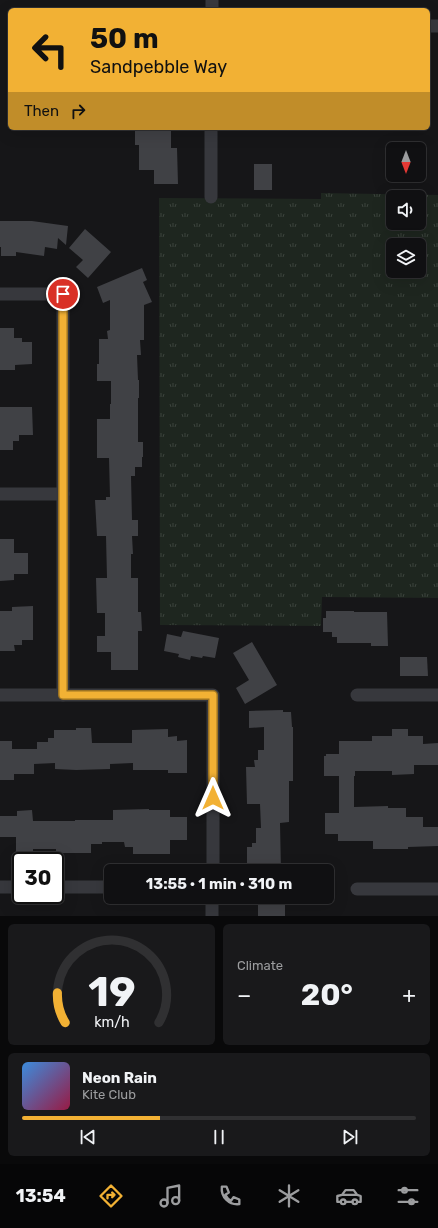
<!DOCTYPE html>
<html lang="en">
<head>
<meta charset="utf-8">
<style>
  body { margin:0; font-family:Rubik,sans-serif; background:#19191b; color:#f1f3f6; height:100vh; display:flex; flex-direction:column; font-size:15px; white-space:nowrap }
  * { box-sizing:border-box; margin:0 }
  p { font-size:13px; color:#9c9d9f }
  .icon { flex:none; width:22px; height:22px; fill:none; stroke:currentColor; stroke-width:2; stroke-linecap:round; stroke-linejoin:round }
  .map { position:relative; height:916px; overflow:hidden }
  .side { display:flex; flex-direction:column; gap:8px; padding:8px; background:#09090a; flex:1 }
  .side>* { flex:none }
  .guide { position:absolute; left:8px; top:8px; width:422px; height:122px; border-radius:6px; box-shadow:0 4px 16px #0002,0 0 0 1px #303032; background:#f2b134; color:#111; overflow:hidden }
  .needle { width:26px; rotate:180deg }
  .fabs { position:absolute; left:386px; top:142px; display:grid; gap:8px }
  .fabs a { display:grid; place-items:center; width:40px; height:40px; border-radius:6px; background:#101012; box-shadow:0 4px 16px #0002,0 0 0 1px #303032; font-size:20px }
  .speed { position:absolute; left:12px; top:852px; display:flex; gap:8px; font-size:20px; font-weight:700; text-align:center }
  .speed>* { display:grid; place-content:center; width:52px; height:52px; border-radius:50%; background:#101012; box-shadow:0 4px 16px #0002,0 0 0 1px #303032; line-height:1 }
  .speed .limit { border:2px solid #111; border-radius:6px; background:#fff; color:#111 }
  .pin { position:absolute; display:grid; place-items:center; width:34px; height:34px; color:#fff; margin:-17px; border:2px solid #fff; border-radius:50%; box-shadow:0 1px 4px #0007 }
  .me { position:absolute; width:44px; margin:-22px; rotate:0deg; stroke-linejoin:round; filter:drop-shadow(0 0 3px #0008) }
  .turn { display:flex; align-items:center; gap:14px; height:84px; padding:0 16px; font-size:18px }
  .turn .icon { width:52px; height:52px; stroke-width:2.5 }
  .turn b { display:block; font-size:28px; line-height:34px }
  .then { display:flex; align-items:center; height:38px; padding:0 16px; background:#0003; gap:8px; font-size:15px }
  .big { font-size:30px; font-weight:700; line-height:1.1 }
  .side .tile { flex:1; display:flex; flex-direction:column; justify-content:center; gap:6px; min-width:0; padding:0 14px; border-radius:6px; background:#19191b }
  .side .dial { align-items:center; gap:0 }
  .dial svg { height:104px; overflow:visible; fill:none; stroke:#303032; stroke-width:7; stroke-linecap:round; text-anchor:middle }
  .dial text { fill:#f1f3f6; stroke:none }
  .song { display:flex; align-items:center; gap:12px }
  .cover { width:48px; height:48px; border-radius:6px; background:linear-gradient(135deg,hsl(210 70% 55%),hsl(340 70% 35%)) }
  .played { height:4px; border-radius:2px; background:linear-gradient(90deg,#f2b134 35%,#303032 35%) }
  .keys { display:flex; justify-content:space-around; direction:ltr }
  .heat { display:flex; justify-content:space-between; align-items:center; font-size:22px; direction:ltr }
  .side .tiles { flex:1; display:grid; gap:8px; grid-template-columns:1fr 1fr }
  .tile:last-child { grid-column:span 2 }
  .trip { position:absolute; left:104px; top:864px; width:230px; height:40px; border-radius:6px; background:#101012; box-shadow:0 4px 16px #0002,0 0 0 1px #303032; font-weight:700; line-height:40px; text-align:center }
  .tab-bar { display:flex; height:64px; justify-content:space-around; align-items:center; background:#060607; color:#9c9d9f }
  .tab-bar .icon { width:28px; height:28px }
  .tab-bar .active { color:#f2b134 }
  .tab-bar b { font-size:18px; color:#f1f3f6 }
  .map>svg:first-child { display:block }
  .grass { fill:url(#grass-tufts); fill-rule:evenodd }
  .building { fill:#404145 }
  .lines { fill:none; stroke-linecap:round; stroke-linejoin:round }
  .street { stroke:#37383d; stroke-width:13 }
  .route-casing { stroke:#9d7322; stroke-width:10 }
  .route { stroke:#f2b134; stroke-width:7 }
</style>
</head>
<body>
<div class="map">
<svg width="438" height="916" viewBox="0 0 438 916">
  <defs>
    <pattern id="grass-tufts" width="24" height="20" patternUnits="userSpaceOnUse"><rect width="24" height="20" fill="#1e261f"/><path d="M3 7l-1-3M5 7V3M7 7l1-3M15 17l-1-3M17 17v-4M19 17l1-3" fill="none" stroke="#3c433d"/></pattern>
  </defs>
  <rect width="100%" height="100%" fill="#161618"/>
  <path class="grass" d="M321,193L438,195V598L322,597L321,626L160,625L159,198L321,199ZM393,197H419V223H393ZM393,245H419V271H393Z"/>
  <g class="building">
    <polygon points="135,128 171,128 171,148 177,148 178,184 154,184 154,170 139,170 139,145 135,145"/>
    <rect x="254" y="164" width="18" height="26"/>
    <polygon points="0,221 32,221 68,226 66,245 58,238 57,249 45,247 44,256 16,252 16,256 1,256 1,247 0,247"/>
    <polygon points="85,229 111,252 88,278 76,267 83,260 69,248"/>
    <polygon points="142,268 147,280 143,282 152,302 144,305 144,340 140,340 141,355 137,355 138,380 139,380 139,398 138,398 138,442 143,442 143,457 142,457 142,467 135,467 135,476 131,476 132,520 138,520 138,536 132,536 133,554 131,554 131,578 138,578 138,612 141,612 142,631 138,631 138,670 111,670 111,652 97,652 97,636 105,636 105,613 97,613 96,578 107,578 106,536 97,536 95,500 106,500 106,497 110,497 109,458 97,458 97,419 110,419 110,404 111,404 111,381 97,381 97,364 99,364 99,339 108,339 107,331 110,330 110,300 103,303 97,287"/>
    <polygon points="0,328 14,328 14,338 22,338 22,342 32,342 32,364 15,365 15,370 0,370"/>
    <polygon points="0,407 32,407 33,435 19,435 19,441 13,441 13,450 0,450"/>
    <polygon points="0,539 14,539 14,553 28,553 28,574 14,574 14,580 0,581"/>
    <polygon points="33,606 33,640 22,640 22,645 14,645 15,651 0,651 0,611 12,611 12,607"/>
    <polygon points="326,611 354,611 354,612 387,612 388,646 371,646 371,643 337,643 337,637 332,637 332,632 323,632 323,618 326,618"/>
    <polygon points="183,631 219,638 215,658 203,656 202,658 191,656 190,660 178,657 179,654 164,651 167,634 181,637"/>
    <polygon points="252,642 277,685 245,704 236,688 249,680 233,653"/>
    <polygon points="400,657 427,657 428,676 400,676"/>
    <polygon points="283,710 283,712 291,712 292,727 293,727 293,781 289,781 289,822 280,823 281,871 247,871 247,847 252,847 252,843 256,843 256,828 261,828 260,804 247,804 246,767 255,767 254,760 258,760 258,750 264,750 264,727 249,728 249,711"/>
    <polygon points="76,728 91,728 92,743 132,743 132,730 168,729 168,737 177,736 177,741 187,740 187,773 168,773 168,770 133,770 133,763 110,764 110,769 76,770 55,769 55,763 34,764 34,774 14,774 14,780 0,780 0,741 12,741 12,749 37,749 37,742 48,742 48,738 54,738 54,730 76,730"/>
    <polygon points="392,729 408,729 408,736 423,736 423,744 438,743 438,765 414,765 414,774 392,775 392,771 355,771 355,776 354,776 354,807 388,806 388,808 406,808 406,817 423,817 423,827 438,827 438,846 408,847 408,849 373,849 373,841 338,841 338,834 325,834 325,813 339,813 339,776 324,776 324,756 326,756 326,754 339,754 339,741 372,741 372,736 392,736"/>
    <polygon points="149,809 149,810 170,810 170,817 187,817 187,840 170,840 170,854 133,854 133,847 125,847 124,842 102,842 102,844 91,844 91,853 56,853 56,849 33,849 33,851 16,852 16,837 0,837 0,816 17,816 17,811 32,810 33,821 75,821 75,820 113,820 113,810"/>
    <polygon points="260,897 282,897 282,905 285,905 285,916 258,916 258,905 260,905"/>
  </g>
  <g class="lines">
    <g class="street">
      <polyline points="212,10 212,0"/>
      <polyline points="428,26 438,26"/>
      <polyline points="211,197 211,128"/>
      <polyline points="0,294 63,294 63,695"/>
      <polyline points="0,494 63,494"/>
      <polyline points="0,695 213,695 213,871"/>
      <polyline points="357,695 438,695"/>
      <polyline points="0,887 21,887"/>
      <polyline points="55,887 111,887"/>
      <polyline points="357,889 438,889"/>
      <polyline points="212,897 212,916"/>
    </g>
  </g>
  <g class="lines">
    <defs>
      <polyline id="route" points="63,294 63,695 213,695 213,798"/>
    </defs>
    <use href="#route" class="route-casing"/>
    <use href="#route" class="route"/>
  </g>
</svg>
<div class="fabs">
<a><svg class="needle" viewBox="-14 -14 28 28"><path d="M0-13l5 13h-10z" fill="#e53935"/><path d="M0 13l5-13h-10z" fill="#9c9d9f"/></svg></a>
<a><svg class="icon" aria-label="sound" viewBox="0 0 24 24"><path d="M4 9h4l5-4v14l-5-4H4zM17 9q2 3 0 6"/></svg></a>
<a><svg class="icon" aria-label="layers" viewBox="0 0 24 24"><path d="M12 4l9 5-9 5-9-5zM3 14l9 5 9-5"/></svg></a>
</div>
<div class="speed"><div class="limit">30</div></div>
<div class="pin" style="left:63px;top:294px;background:#d93025"><svg class="icon" aria-label="arrive" viewBox="0 0 24 24"><path d="M6 21V4h12l-3 4 3 4H6"/></svg></div>
<svg class="me" style="left:213px;top:798px" viewBox="-20 -20 40 40"><path d="M0-17L14 15 0 8-14 15z" fill="#f2b134" stroke="#fff" stroke-width="4"/></svg>
<div class="trip">13:55 · 1 min · 310 m</div>
<div class="guide">
<div class="turn"><svg class="icon" aria-label="left" viewBox="0 0 24 24"><path d="M17 20v-9H6M10 6l-5 5 5 5"/></svg><div><b>50 m</b>Sandpebble Way</div></div>
<div class="then">Then<svg class="icon" aria-label="right" viewBox="0 0 24 24"><path d="M7 20v-9h11M14 6l5 5-5 5"/></svg></div>
</div>
</div>
<section class="side">
<div class="tiles">
<div class="tile dial"><svg viewBox="0 0 100 80">
<path d="M14 69A42 42 0 1 1 86 69"/>
<path d="M14 69A42 42 0 0 1 8 46" stroke="#f2b134"/>
<text x="50" y="56" font-size="32" font-weight="700">19</text>
<text x="50" y="72" font-size="11">km/h</text>
</svg></div>
<div class="tile"><p>Climate</p>
<div class="heat"><a>−</a><b class="big">20°</b><a>+</a></div>
</div>
<div class="tile">
<div class="song"><i class="cover"></i><div><b>Neon Rain</b><p>Kite Club</p></div></div>
<div class="played"></div>
<div class="keys"><svg class="icon" aria-label="previous" viewBox="0 0 24 24"><path d="M18 5L8 12l10 7zM5 5v14"/></svg><svg class="icon" aria-label="pause" viewBox="0 0 24 24"><path d="M8 5v14M16 5v14"/></svg><svg class="icon" aria-label="next" viewBox="0 0 24 24"><path d="M6 5l10 7-10 7zM19 5v14"/></svg></div>
</div>
</div>
</section>
<nav class="tab-bar">
<b>13:54</b>
<svg class="icon active" aria-label="directions" viewBox="0 0 24 24"><path d="M12 3l9 9-9 9-9-9zM9 14v-3h6M13 9l2 2-2 2"/></svg>
<svg class="icon" aria-label="music" viewBox="0 0 24 24"><path d="M9 18V5l10-2v13"/><circle cx="6" cy="18" r="3"/><circle cx="16" cy="16" r="3"/></svg>
<svg class="icon" aria-label="phone" viewBox="0 0 24 24"><path d="M5 4h4l2 5-3 2q2 4 5 5l2-3 5 2v4C11 20 4 13 5 4z"/></svg>
<svg class="icon" aria-label="climate" viewBox="0 0 24 24"><path d="M12 3v18M4 7l16 10M4 17L20 7"/></svg>
<svg class="icon" aria-label="car" viewBox="0 0 24 24"><path d="M5 17H2v-5l4-1 3-4h7l3 4 3 1v5h-3M9 17h6M6 11h13"/><circle cx="7" cy="17" r="2"/><circle cx="17" cy="17" r="2"/></svg>
<svg class="icon" aria-label="filters" viewBox="0 0 24 24"><path d="M4 7h16M4 17h16"/><circle cx="9" cy="7" r="2"/><circle cx="15" cy="17" r="2"/></svg>
</nav>
</body>
</html>
